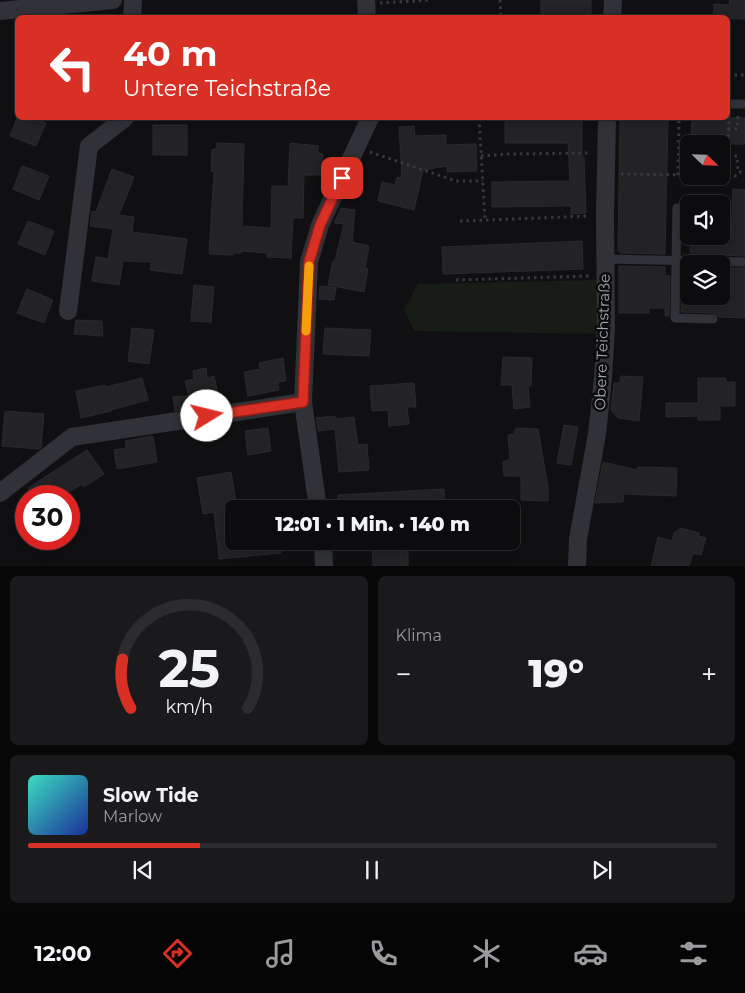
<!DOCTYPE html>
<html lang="de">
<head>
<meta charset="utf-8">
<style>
  body { margin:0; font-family:Montserrat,sans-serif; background:#1a1a1c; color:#f1f3f6; height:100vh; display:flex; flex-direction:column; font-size:19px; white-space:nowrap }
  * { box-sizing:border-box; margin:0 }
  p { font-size:16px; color:#9a9b9e }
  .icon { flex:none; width:28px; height:28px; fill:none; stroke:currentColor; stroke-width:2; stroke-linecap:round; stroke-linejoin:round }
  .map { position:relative; height:566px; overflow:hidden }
  .drawer { display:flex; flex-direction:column; gap:10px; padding:10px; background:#070708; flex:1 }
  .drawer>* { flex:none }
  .top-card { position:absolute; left:15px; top:15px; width:715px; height:105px; border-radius:8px; box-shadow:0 2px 12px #0003,0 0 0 1px #2c2c2e; background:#d93025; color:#fff; overflow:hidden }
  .needle { width:32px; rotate:113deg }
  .controls { position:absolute; left:680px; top:135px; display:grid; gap:10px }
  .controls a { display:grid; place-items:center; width:50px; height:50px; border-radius:8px; background:#0c0c0e; box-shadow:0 2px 12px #0003,0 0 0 1px #2c2c2e; font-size:25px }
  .speed { position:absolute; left:15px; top:485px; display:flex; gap:10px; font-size:25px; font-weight:700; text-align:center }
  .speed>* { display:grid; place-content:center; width:65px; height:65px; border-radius:50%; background:#0c0c0e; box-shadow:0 2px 12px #0003,0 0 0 1px #2c2c2e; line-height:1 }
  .speed .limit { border:8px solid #d22; background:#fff; color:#111 }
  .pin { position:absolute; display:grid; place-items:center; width:42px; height:42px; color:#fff; margin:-21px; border-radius:10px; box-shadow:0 2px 8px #0006 }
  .me { position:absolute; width:55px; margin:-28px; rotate:81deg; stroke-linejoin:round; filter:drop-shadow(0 0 4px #0008) }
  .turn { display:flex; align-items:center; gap:18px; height:105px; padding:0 25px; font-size:22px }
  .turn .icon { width:65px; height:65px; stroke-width:2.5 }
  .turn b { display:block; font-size:35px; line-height:42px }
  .big { font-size:38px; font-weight:800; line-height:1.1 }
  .drawer .card { flex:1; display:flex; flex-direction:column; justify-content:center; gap:8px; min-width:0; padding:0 18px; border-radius:8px; background:#1a1a1c }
  .drawer .dial { align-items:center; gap:0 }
  .dial svg { height:130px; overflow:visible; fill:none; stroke:#2c2c2e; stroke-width:7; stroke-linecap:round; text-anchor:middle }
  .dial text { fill:#f1f3f6; stroke:none }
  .song { display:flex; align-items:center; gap:15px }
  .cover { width:60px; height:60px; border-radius:8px; background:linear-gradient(135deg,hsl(170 70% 55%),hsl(230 70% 35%)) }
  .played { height:5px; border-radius:2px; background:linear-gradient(90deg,#d93025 25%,#2c2c2e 25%) }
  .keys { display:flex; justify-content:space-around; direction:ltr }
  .heat { display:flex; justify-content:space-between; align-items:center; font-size:28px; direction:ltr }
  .drawer .tiles { flex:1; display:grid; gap:10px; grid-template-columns:1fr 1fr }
  .card:last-child { grid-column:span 2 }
  .trip { position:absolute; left:225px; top:500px; width:295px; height:50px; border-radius:8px; background:#0c0c0e; box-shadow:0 2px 12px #0003,0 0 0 1px #2c2c2e; font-weight:800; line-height:50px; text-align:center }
  .tabs { display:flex; height:80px; justify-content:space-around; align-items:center; background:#050506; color:#9a9b9e }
  .tabs .icon { width:35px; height:35px }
  .tabs .selected { color:#d93025 }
  .tabs b { font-size:22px; color:#f1f3f6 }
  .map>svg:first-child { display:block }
  .green { fill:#171c17 }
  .building { fill:#232326; stroke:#2a2a2e }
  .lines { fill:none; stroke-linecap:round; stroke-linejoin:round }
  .path { stroke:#37393d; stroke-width:3; stroke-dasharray:2.5 4; stroke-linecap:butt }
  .service { stroke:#313237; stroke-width:9 }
  .minor { stroke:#313237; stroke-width:18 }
  .route-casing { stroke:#8d1f18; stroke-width:12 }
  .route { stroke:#d93025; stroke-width:9 }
  .slow { stroke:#f59e0b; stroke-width:9 }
  .labels { text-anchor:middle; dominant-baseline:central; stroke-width:5; stroke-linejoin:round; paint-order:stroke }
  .street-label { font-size:15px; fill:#a1a7b2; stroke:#0b0b0c }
</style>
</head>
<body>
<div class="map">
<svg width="745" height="566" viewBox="0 0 745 566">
  <rect width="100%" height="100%" fill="#101012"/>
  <polygon class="green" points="598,280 597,334 414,331 404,309 418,284"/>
  <g class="building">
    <rect x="541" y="0" width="50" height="18"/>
    <polygon points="730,0 745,0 745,19 713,18 714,4 729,5"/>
    <polygon points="17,118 32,118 46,123 36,146 10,136"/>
    <polygon points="505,118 582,118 582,157 584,157 586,213 571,214 571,206 492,207 492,182 570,181 568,143 505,143"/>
    <polygon points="620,118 668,118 665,254 620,253 620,251 618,251"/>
    <polygon points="692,118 745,118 745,144 691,144"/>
    <rect x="153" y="125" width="34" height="30"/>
    <polygon points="414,126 415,136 446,135 446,145 476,144 477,171 447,172 447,166 423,170 414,210 378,201 382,182 395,185 397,177 402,178 399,127"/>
    <polygon points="217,143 244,144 242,226 271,228 272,186 288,186 290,143 318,146 318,153 323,154 322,175 304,175 303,218 293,218 291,258 267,257 267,253 241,251 241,253 233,253 233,255 209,254 214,172 211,171 212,150 216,149"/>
    <polygon points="22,166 49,176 39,200 13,189"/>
    <polygon points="112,169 134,177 119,215 134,217 132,232 187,239 182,274 150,270 151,262 123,261 119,285 92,281 96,257 108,259 113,229 90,226 92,211 96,212"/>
    <polygon points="733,189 745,190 745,256 721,255 721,253 690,253 690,236 731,236"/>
    <polygon points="341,208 355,210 352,242 369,246 365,268 368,269 364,292 328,285 333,261 335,261 344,224 334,223"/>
    <polygon points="28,221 54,231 45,255 18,244"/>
    <polygon points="582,241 583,269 443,274 442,247"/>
    <polygon points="619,266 665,267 665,276 670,276 669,316 665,316 665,308 649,308 649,313 619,313"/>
    <polygon points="721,268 745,268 745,318 719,317 713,313 681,312 682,276 689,276 689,296 721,296"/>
    <polygon points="194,285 214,287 211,322 191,321"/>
    <polygon points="320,286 336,288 334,300 319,299"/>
    <polygon points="27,289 53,300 44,323 17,313"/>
    <polygon points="76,320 102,321 103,336 74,334"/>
    <polygon points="132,328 154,330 149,364 128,361"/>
    <polygon points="325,328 371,330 369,356 323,354"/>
    <polygon points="503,357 532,358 531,386 528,386 530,407 514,409 512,385 501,385"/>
    <polygon points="283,358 286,381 278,382 279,390 248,396 244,372 260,369 259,363"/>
    <polygon points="206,368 207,378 214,376 218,394 205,396 207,401 191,405 185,381 194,379 193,371"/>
    <polygon points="621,376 643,377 639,421 618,418 611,410 614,383 620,383"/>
    <polygon points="142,378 148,400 111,410 111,411 81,418 76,391 105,385 106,387"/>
    <polygon points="698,378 726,378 726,382 735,382 735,406 720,406 720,420 698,420 698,416 666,417 666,403 698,403"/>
    <polygon points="414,383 416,407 407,407 409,424 389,426 388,410 372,411 370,386"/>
    <polygon points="186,396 187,409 175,411 173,397"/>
    <polygon points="5,411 44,414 41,448 39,449 2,446"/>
    <polygon points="335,416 335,419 354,417 358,445 367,444 369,470 339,472 335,429 318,431 316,418"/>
    <polygon points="564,425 578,427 571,465 557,463"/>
    <polygon points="268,428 271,451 248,455 245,431"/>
    <polygon points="516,428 538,429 548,487 548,501 521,500 521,476 504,476 503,462 510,459 508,435 514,434"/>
    <polygon points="153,436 157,462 117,469 114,450 126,448 125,441"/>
    <polygon points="87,450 104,474 84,487 82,484 63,496 33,496 28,488"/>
    <polygon points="603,462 637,470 638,467 677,468 676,496 624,494 623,502 595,503"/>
    <polygon points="231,472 237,508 234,508 234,541 280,541 281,553 219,559 214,512 203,514 197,478"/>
    <polygon points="444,489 445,509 339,509 338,495"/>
    <polygon points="681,528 699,533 698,536 706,538 701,555 693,553 689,566 651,566 658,537 672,541 674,533"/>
    <polygon points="372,541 408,541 408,566 373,566"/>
  </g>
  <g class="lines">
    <g class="path">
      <polyline points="500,0 501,18"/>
      <polyline points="380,3 430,0"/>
      <polyline points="728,75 745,75"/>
      <polyline points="479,118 485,220"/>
      <polyline points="728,129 737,129 738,116"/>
      <polyline points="721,148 728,149"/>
      <polyline points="370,152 456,181 483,181"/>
      <polyline points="728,155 737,156 738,172 745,172"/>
      <polyline points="481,156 509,154 590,153"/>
      <polyline points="621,174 689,175"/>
      <polyline points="678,175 679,118"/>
      <polyline points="721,176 740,176"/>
      <polyline points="727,176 729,114"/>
      <polyline points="460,221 589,216"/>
      <polyline points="456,280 590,276"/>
    </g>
    <g class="service">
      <polyline points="728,104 745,104"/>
      <polyline points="677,208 675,318 713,319"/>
      <polyline points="606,259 745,262"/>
    </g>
    <g class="minor">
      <polyline points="366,0 367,18"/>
      <polyline points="0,11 113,0"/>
      <polyline points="132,18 133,0"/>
      <polyline points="612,18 613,0"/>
      <polyline points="68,311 89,146 125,118"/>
      <polyline points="0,493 72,437 303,402"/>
      <polyline points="318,509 303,402 309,262 320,225 370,118"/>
      <polyline points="323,541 324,566"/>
      <polyline points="577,566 578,539 597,434 603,378 606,327 605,215 607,118"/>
    </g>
  </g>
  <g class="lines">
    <defs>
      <polyline id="route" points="207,416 303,402 309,262 320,225 342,178"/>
    </defs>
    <use href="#route" class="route-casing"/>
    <use href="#route" class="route"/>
    <polyline class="slow" points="306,331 309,266"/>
  </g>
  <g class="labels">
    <g class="street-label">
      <text transform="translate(602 342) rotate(-88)">Obere Teichstraße</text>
    </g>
  </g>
</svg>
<div class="controls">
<a><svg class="needle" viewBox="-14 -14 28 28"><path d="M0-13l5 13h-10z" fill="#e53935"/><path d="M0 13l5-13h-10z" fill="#9a9b9e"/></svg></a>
<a><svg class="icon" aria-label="sound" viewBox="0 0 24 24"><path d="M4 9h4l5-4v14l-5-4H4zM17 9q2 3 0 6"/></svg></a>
<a><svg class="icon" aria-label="layers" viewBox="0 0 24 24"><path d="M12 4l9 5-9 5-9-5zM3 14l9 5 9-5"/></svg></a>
</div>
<div class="speed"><div class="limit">30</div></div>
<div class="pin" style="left:342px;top:178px;background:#d93025"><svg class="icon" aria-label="arrive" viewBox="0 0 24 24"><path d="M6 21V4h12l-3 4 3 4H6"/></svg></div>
<svg class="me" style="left:207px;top:416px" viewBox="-20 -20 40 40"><circle r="19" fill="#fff"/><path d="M0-13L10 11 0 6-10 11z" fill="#d93025"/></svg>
<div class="trip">12:01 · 1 Min. · 140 m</div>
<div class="top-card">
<div class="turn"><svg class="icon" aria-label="left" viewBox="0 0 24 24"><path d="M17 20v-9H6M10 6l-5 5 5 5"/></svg><div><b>40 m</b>Untere Teichstraße</div></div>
</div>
</div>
<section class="drawer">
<div class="tiles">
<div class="card dial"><svg viewBox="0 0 100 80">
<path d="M14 69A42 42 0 1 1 86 69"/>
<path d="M14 69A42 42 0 0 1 9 39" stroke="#d93025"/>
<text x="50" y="56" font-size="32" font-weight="700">25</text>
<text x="50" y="72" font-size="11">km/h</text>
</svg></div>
<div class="card"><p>Klima</p>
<div class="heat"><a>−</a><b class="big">19°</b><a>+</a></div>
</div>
<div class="card">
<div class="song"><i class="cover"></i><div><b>Slow Tide</b><p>Marlow</p></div></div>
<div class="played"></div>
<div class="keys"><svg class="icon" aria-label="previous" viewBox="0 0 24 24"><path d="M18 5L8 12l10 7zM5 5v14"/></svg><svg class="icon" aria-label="pause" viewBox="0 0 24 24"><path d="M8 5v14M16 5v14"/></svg><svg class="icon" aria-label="next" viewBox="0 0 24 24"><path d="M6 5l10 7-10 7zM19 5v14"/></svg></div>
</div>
</div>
</section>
<nav class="tabs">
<b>12:00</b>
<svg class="icon selected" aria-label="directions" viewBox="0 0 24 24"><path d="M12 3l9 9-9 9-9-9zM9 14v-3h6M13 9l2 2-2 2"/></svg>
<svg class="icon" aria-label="music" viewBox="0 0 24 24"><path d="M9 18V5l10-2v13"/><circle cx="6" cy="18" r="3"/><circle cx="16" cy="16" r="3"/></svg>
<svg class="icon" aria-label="phone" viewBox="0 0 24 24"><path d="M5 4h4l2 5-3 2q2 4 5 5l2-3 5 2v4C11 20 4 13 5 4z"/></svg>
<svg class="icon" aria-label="climate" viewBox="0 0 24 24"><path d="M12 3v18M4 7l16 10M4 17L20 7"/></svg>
<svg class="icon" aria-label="car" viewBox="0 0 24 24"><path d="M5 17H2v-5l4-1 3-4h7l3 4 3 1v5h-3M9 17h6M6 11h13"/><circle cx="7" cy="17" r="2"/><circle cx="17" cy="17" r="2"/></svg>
<svg class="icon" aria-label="filters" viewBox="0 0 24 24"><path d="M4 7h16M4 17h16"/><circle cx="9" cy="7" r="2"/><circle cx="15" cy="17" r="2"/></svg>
</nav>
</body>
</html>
